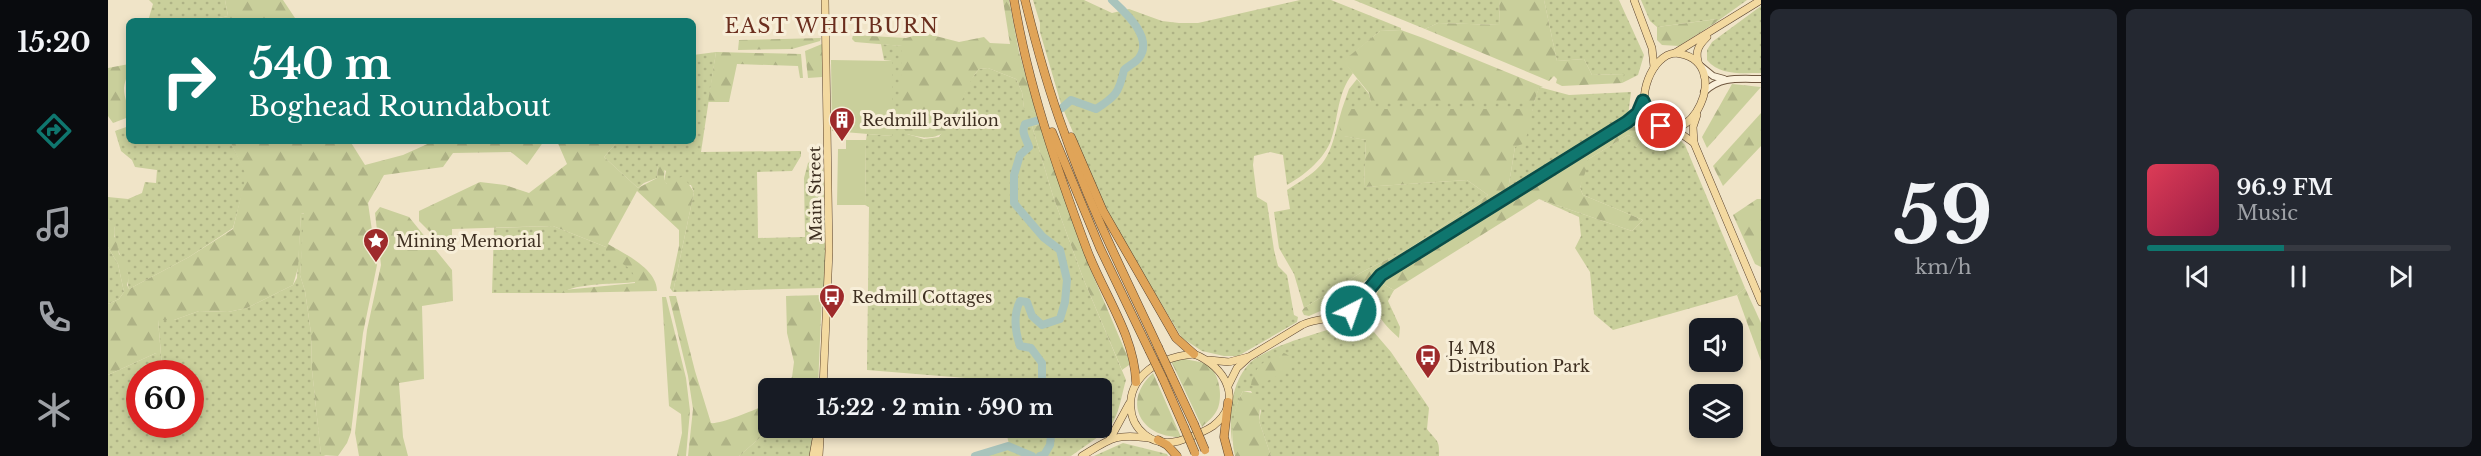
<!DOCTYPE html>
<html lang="en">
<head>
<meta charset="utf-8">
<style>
  body { margin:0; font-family:"Libre Baskerville",serif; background:#242831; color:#f1f3f6; height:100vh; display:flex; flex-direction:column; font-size:22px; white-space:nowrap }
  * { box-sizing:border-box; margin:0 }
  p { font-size:20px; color:#9ea1a6 }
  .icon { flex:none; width:33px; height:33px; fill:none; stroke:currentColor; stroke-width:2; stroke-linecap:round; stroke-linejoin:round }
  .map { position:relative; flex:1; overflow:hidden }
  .details { display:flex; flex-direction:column; gap:9px; padding:9px; background:#0d0f14; width:720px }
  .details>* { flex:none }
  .banner { position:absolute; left:18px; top:18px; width:570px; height:126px; border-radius:9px; box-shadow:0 3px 9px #0003; background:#0f766e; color:#fff; overflow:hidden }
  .controls { position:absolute; left:1581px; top:318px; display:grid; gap:12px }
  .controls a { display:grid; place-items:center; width:54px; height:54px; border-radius:9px; background:#171b24; box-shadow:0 3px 9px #0003; font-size:30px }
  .speed { position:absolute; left:18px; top:360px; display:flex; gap:12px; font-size:30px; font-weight:700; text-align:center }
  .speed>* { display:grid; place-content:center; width:78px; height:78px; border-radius:50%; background:#171b24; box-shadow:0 3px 9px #0003; line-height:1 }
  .speed .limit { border:9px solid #d22; background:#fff; color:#111 }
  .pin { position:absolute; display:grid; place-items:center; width:51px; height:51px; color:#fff; margin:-26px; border:3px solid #fff; border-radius:50%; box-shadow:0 2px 6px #0007 }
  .me { position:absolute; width:66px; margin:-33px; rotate:41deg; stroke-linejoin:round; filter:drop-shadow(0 0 4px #0008) }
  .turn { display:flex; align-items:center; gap:21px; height:126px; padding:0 24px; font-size:27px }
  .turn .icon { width:78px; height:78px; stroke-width:2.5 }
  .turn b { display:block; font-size:42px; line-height:51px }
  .details .widget { flex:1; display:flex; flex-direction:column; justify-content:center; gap:9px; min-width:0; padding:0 21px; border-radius:9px; background:#242831 }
  .details .dial { align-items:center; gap:0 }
  .dial b { font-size:78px; line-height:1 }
  .song { display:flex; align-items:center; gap:18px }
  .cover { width:72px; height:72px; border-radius:9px; background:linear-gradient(135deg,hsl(350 70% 55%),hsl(340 70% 35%)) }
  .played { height:6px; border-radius:3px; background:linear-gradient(90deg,#0f766e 45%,#363941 45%) }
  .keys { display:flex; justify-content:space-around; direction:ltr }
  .details .tiles { flex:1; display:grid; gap:9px; grid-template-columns:repeat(2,1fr) }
  .trip { position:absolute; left:650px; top:378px; width:354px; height:60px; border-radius:9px; background:#171b24; box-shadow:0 3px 9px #0003; font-weight:700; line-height:60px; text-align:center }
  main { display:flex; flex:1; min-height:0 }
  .dock { display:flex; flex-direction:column; width:108px; justify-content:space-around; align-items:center; background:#090b0e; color:#9ea1a6 }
  .dock .icon { width:42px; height:42px }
  .dock .active { color:#0f766e }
  .dock b { font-size:27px; color:#f1f3f6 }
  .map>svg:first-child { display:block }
  .grass { fill:url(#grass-dots); fill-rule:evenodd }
  .forest { fill:url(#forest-firs) }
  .green { fill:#c9cf9b }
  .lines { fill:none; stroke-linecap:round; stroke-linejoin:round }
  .river { stroke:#a9c4bc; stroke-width:8 }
  .secondary-casing { stroke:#6f573f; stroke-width:8 }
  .primary-casing { stroke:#5b4430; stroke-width:8 }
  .highway-casing { stroke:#5b4430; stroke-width:9 }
  .secondary { stroke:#faf1dc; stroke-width:6 }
  .primary { stroke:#f3d9a0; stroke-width:7 }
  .highway { stroke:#e0a458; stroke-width:8 }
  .highway-bridge-casing { stroke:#5b4430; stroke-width:9; stroke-linecap:butt }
  .highway-bridge { stroke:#e0a458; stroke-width:8 }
  .route-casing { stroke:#0a4d48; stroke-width:15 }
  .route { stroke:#0f766e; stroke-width:10 }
  .labels { text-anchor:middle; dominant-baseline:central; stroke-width:6; stroke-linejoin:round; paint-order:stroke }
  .poi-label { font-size:16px; fill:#3d2e20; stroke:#f7eed8; text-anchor:start }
  .street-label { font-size:16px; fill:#3d2e20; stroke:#f7eed8 }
  .quarter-label { font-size:20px; letter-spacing:1.5px; fill:#6b2e1e; stroke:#f7eed8 }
</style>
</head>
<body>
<main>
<nav class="dock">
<b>15:20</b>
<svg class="icon active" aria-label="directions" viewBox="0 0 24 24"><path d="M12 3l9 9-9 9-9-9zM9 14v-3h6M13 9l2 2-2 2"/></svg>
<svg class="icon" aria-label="music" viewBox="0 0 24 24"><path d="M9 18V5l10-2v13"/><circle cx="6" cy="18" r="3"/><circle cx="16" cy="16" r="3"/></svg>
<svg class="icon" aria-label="phone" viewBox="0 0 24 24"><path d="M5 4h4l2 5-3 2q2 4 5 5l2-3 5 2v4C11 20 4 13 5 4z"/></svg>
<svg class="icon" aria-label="climate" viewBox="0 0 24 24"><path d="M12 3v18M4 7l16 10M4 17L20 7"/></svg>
</nav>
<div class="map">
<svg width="1653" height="456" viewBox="0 0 1653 456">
  <defs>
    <pattern id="grass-dots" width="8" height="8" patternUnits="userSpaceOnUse" patternTransform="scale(1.5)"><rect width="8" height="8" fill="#c9cf9b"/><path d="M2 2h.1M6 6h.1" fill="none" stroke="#aeb285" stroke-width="1.8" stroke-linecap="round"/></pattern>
    <pattern id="forest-firs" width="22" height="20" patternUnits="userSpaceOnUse" patternTransform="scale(1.5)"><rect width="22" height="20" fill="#c9cf9b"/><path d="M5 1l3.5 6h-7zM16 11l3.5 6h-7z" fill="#aeb285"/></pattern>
  </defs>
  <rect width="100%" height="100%" fill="#f0e4c8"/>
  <g class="grass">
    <polygon points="41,0 117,0 120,16 97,21 40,21 45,4"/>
    <path d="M925,0H976L1004,13L1021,9L1054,21L1071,23H1090L1192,0H1223L1293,28V30L1272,31L1236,61L1245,73C1228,95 1231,119 1222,143C1214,161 1195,176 1179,185L1175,155L1162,152L1146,156L1145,165L1149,197L1159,203L1166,250L1170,266L1179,275L1186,315L1190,317L1189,322L1130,356H1116L1094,351L1074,338L1017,243L993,198L953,104L932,32V23Z"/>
    <polygon points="1246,0 1391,0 1392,25 1330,23 1317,29"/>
    <polygon points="1436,0 1511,0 1536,55 1530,75 1514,83 1515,74 1484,75 1476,59 1449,61"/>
    <polygon points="1533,0 1639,0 1607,23 1609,19 1549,27 1542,21"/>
    <path d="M1653,6V73C1634,73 1612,76 1599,60V50L1604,42Z"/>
    <path d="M773,44L794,46L799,134L816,139L831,137L850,109L861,82L871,69L880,68L908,79L914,92L916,108L928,113L932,125L924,126L945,196L975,278L1018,380C1014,393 1012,410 1005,422C1000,432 974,448 963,456H872L901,444L897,428H993V388H885L882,380L759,370L761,207L757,205L758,140L759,134L784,136V61L776,60Z"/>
    <polygon points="608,52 593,152 693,151 693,156 684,171 649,172 650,238 697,237 696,178 700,163 707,158 715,166 718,273 718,286 714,288 565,292 586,192 583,185 559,184 556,181 558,171 550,165 549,178 536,183 530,188 496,157 510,141 585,141 585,55"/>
    <polygon points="1249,79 1261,94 1263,102 1426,102 1431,87 1461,95 1523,92 1520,116 1400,190 1407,147 1425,109 1234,109 1241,89"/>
    <path d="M1230,123L1236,136L1258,140L1256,187L1359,180L1380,195L1302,248L1254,272L1196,308L1186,274L1171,248L1166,212L1182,209L1179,190C1214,168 1220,164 1230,123Z"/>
    <path d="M21,126V141H122L139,175L125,228L81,257L21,289C19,284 21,281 20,275C16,260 3,243 7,227L0,219V197L20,199L34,193L37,182L48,183L49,170L27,167L24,160L13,151L7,131Z"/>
    <polygon points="1539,131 1570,138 1577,145 1637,288 1629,295 1505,330 1486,314 1482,272 1467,248 1473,236 1471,217 1431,199 1524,231 1535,220 1475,195 1472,188 1479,160 1520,135 1527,138 1528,147"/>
    <path d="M197,213L192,275L197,291L203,333L204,370L213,454L218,456H0V375L48,353L54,366L50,320H66L91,311L120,312L139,308L185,285L189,278L193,214ZM32,374H82V424H32Z"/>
    <path d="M445,226L498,247L514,263L522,267L527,274L528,282C511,284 466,283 454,293H384L386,228Z"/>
    <polygon points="0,247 10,264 16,292 11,299 0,304"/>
    <path d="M1273,283L1286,290L1280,301L1292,327L1291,338C1272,321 1261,308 1273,283Z"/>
    <path d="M1233,326L1265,331L1283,352L1321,408L1319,429C1328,441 1332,439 1331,456H1163L1151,421L1153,411L1143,391H1135C1126,407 1125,424 1124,442C1121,417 1122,387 1139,366C1153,348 1210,333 1233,326Z"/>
    <polygon points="663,428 707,428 702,456 631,456"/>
    <polygon points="1015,443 1059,454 1060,456 986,456"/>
  </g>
  <g class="forest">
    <polygon points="117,0 175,0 189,21 97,21 120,16"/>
    <path d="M895,0H901L911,52L928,113L916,109L914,92L908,79L880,68L871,69C844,101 855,151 799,134L792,121L794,46L747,42L744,39L745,35L798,38L816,33L851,42L876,37L882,43L902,44Z"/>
    <polygon points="1391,0 1436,0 1449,61 1476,59 1484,75 1516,74 1514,83 1454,86 1448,83 1449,79 1446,76 1441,81 1317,29 1330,23 1392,25"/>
    <polygon points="1610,19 1607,23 1571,46 1554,45 1549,40 1549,27"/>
    <polygon points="1293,30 1315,38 1435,87 1431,88 1426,102 1263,102 1261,93 1235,61 1272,31"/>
    <polygon points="713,38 712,41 684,49 630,50 631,40"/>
    <polygon points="714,44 714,77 700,78 697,51"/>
    <polygon points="608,52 693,54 695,78 692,78 690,66 629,64 621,102 600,102"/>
    <path d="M21,64C21,74 17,79 16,88C16,99 21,106 21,117L5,123L0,116V68Z"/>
    <polygon points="1624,84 1653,87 1599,148 1594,137"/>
    <polygon points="1234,109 1425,109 1417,143 1407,147 1400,190 1254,283 1238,307 1217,309 1201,316 1196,315 1194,311 1196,308 1254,272 1302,248 1380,195 1359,180 1256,187 1258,140 1235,136 1230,123"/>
    <polygon points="1653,113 1653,146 1615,186 1605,166"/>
    <polygon points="932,125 984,273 1021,360 1021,365 1014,370 975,278 945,196 924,126"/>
    <polygon points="1534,125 1534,130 1539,131 1528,147 1525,145 1527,138 1520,135 1479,160 1480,164 1472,188 1475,195 1535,220 1524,231 1431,199 1286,290 1273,283 1280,275 1493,143 1519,128"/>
    <polygon points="122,141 242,141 257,165 295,155 326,141 436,141 419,165 403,152 345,153 335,167 276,175 260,203 269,265 255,333 243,432 239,443 230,456 213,455 204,370 203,333 197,291 192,275 196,213 193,214 190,268 185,285 139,308 120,312 91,311 66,320 50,320 54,367 49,364 48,353 0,375 0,304 11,299 16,292 10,264 0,247 0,219 7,225 6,237 8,238 11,254 16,259 21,278 19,285 21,289 81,257 125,229 138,175"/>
    <path d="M449,141H510L496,157L530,188L549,178L550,165L555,162H557L556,180L559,184L575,176L586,192L565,292L562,288L571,246V230L529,191L500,244C517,254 549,269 549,291L454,293L456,290L527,283C527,266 512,263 498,257V247L445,226L344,229V254L311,221V211L372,182L397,185L421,193L459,164Z"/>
    <polygon points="1649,199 1653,199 1653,267 1647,264 1625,215"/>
    <polygon points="272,207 301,217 344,270 345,301 314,306 316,379 291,383 295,437 300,456 251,456 247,433 259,330 273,265 267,213"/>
    <polygon points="1637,288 1653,323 1653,361 1629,295"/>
    <polygon points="714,295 710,386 708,388 675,388 684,377 686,362 679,333 678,296"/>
    <path d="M561,296H568L587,371L603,423C611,425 653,408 660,403V428H663L631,456H580L585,409L580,376Z"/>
    <polygon points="554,297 558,297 578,378 582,411 578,456 569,456 574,433 573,414 561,406"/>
    <path d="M1176,353C1183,356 1185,360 1184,368L1148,387L1143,385C1145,366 1159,358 1176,353Z"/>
    <path d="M1078,359C1084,361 1093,361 1098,364C1111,371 1115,395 1110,408C1106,417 1100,421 1094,427L1063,361Z"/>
    <path d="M1045,373L1073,437C1033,438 1013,402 1045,373Z"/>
    <path d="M1135,391L1153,395L1151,421L1163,456H1127C1122,435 1124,410 1135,391Z"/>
  </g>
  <g class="green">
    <polygon points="723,60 784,61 784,136 724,131"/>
    <polygon points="738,140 758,140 757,205 729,205 730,149 738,149"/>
  </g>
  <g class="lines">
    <g class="river">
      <path d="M954,108L963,100L988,109C1007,97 1011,93 1016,70C1020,66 1027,63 1031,58C1046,38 1017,12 1004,0"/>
      <path d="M931,120L917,124C913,133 918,138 921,147L912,155L906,175V203L935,237L952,250L959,280L957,302L952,319L934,325L924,316L919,302L912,301C905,315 907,331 912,346L923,348L934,363V388"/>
      <polyline points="867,456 900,446 924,456"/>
      <polyline points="932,456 936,455 942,445 943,435 933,428"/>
    </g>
    <defs>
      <g id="secondary">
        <polyline points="1594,67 1605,76 1616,79"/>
        <path d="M1596,92C1613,76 1630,79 1653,79"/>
      </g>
      <g id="primary">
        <polyline points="1526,0 1544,48 1546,67"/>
        <path d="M1567,53C1631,59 1579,163 1542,117C1527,99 1544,55 1567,53Z"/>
        <polyline points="1567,53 1653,0"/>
        <path d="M1590,61C1587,50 1592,44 1599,37"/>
        <polyline points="1589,115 1585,127 1586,143 1653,302"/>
        <polyline points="1519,122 1530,121 1546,124"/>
        <polyline points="1565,128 1586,143"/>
        <polyline points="1252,302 1273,275 1519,122 1530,113 1535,101"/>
        <path d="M1086,354C1117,366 1137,401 1105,426C1095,433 1082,437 1071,441C1015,455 993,363 1086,354Z"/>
        <polyline points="1101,360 1121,362 1140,357"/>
        <path d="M1120,386L1129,368L1141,357L1194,325C1208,318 1228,318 1244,318L1250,324H1258L1265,317V309L1261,303L1252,302L1233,318"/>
        <polyline points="715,388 721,251 717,0"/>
        <polyline points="1002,439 1021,404"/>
        <polyline points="705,456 710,428"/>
        <polyline points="711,456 712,439"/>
        <path d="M974,456C1002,439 1007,433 1041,438"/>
      </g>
      <g id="highway">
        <path d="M906,0C920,85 949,169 979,250C995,293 1026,334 1028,382"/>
        <path d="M917,0C928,45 940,89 956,132C981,206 1017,276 1050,347"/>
        <polyline points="944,132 992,248 1041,350"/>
        <polyline points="963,137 995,211 1068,338 1086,354"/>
        <polyline points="1063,375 1086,424"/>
        <polyline points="1055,379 1076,427"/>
        <polyline points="1120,402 1116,437 1121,456"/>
        <polyline points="1050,440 1059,445 1069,456"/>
      </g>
    </defs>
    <use href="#secondary" class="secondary-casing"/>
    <use href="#primary" class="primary-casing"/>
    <use href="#highway" class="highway-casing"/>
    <use href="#secondary" class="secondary"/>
    <use href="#primary" class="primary"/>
    <use href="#highway" class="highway"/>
    <defs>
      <g id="highway-bridge">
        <polyline points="1050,347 1063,375"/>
        <polyline points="1041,350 1055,379"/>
        <polyline points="1086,424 1097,450"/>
        <polyline points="1076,427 1087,453"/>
      </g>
    </defs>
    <use href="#highway-bridge" class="highway-bridge-casing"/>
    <use href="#highway-bridge" class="highway-bridge"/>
  </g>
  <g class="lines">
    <defs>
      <polyline id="route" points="1243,311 1273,275 1519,122 1530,113 1535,101 1542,117 1553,126"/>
    </defs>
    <use href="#route" class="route-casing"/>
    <use href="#route" class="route"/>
  </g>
  <defs>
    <symbol id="building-pin" viewBox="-11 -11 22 30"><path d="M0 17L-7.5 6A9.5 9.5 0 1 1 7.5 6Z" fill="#9e2a2b" stroke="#f7eed8"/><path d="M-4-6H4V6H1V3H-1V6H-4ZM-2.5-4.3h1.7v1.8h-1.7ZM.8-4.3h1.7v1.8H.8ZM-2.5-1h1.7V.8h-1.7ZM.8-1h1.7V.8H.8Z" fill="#fff"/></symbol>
    <symbol id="sight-pin" viewBox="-11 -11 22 30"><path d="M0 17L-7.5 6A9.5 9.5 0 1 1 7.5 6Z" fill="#9e2a2b" stroke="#f7eed8"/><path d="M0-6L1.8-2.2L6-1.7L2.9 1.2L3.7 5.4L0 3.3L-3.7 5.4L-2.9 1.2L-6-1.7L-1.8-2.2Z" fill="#fff"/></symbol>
    <symbol id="bus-pin" viewBox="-11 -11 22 30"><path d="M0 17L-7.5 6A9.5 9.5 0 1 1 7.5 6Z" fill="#9e2a2b" stroke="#f7eed8"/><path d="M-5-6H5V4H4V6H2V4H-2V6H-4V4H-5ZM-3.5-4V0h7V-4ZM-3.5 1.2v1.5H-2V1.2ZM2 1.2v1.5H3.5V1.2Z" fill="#fff"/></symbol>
  </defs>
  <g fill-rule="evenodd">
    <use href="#building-pin" x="719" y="105" width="30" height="40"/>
    <use href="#sight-pin" x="253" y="226" width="30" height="40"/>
    <use href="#bus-pin" x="709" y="282" width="30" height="40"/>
    <use href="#bus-pin" x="1305" y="342" width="30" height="40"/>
  </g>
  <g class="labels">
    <g class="poi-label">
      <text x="754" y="120">Redmill Pavilion</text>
      <text x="288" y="241">Mining Memorial</text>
      <text x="744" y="297">Redmill Cottages</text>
      <text x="1340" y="348">J4 M8<tspan x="1340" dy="18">Distribution Park</tspan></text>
    </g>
    <g class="street-label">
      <text transform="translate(707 194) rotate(-91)">Main Street</text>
    </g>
    <g class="quarter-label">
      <text x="724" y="26">EAST WHITBURN</text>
    </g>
  </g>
</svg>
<div class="controls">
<a><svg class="icon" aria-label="sound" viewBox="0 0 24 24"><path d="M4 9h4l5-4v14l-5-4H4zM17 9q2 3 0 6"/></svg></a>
<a><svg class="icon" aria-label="layers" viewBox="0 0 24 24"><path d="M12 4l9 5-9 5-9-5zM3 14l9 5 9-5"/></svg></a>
</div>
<div class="speed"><div class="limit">60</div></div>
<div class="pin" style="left:1553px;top:126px;background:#d93025"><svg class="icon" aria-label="arrive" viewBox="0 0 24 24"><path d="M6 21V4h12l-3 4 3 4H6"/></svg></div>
<svg class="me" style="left:1243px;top:311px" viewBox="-20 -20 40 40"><circle r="17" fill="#0f766e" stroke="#fff" stroke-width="3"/><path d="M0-11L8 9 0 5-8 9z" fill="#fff"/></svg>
<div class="trip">15:22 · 2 min · 590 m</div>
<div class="banner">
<div class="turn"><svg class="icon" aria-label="right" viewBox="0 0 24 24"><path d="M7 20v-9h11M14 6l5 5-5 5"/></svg><div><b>540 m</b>Boghead Roundabout</div></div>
</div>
</div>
<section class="details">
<div class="tiles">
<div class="widget dial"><b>59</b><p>km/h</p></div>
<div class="widget">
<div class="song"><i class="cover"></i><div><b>96.9 FM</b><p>Music</p></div></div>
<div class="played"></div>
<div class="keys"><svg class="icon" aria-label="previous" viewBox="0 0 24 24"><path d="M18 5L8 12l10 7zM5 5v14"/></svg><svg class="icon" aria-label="pause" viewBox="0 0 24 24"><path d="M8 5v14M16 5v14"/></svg><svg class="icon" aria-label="next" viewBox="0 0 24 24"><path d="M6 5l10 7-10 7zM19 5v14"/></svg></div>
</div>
</div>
</section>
</main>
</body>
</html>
